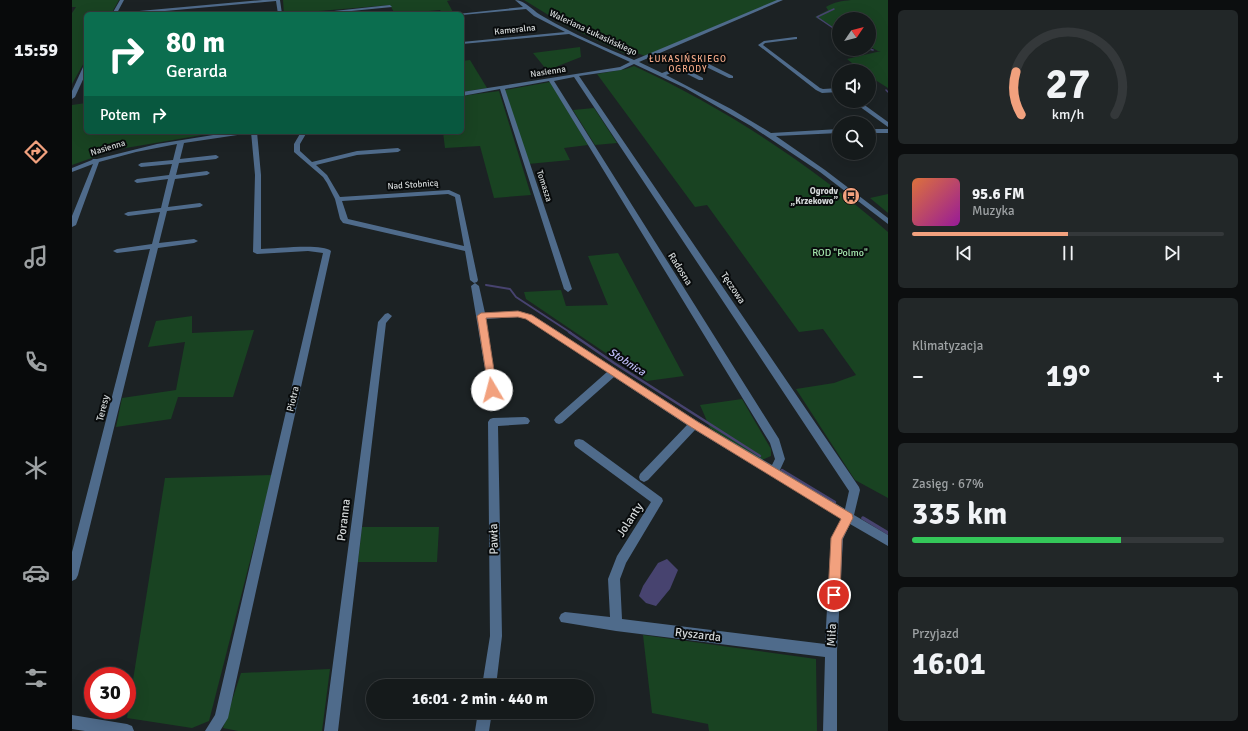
<!DOCTYPE html>
<html lang="pl">
<head>
<meta charset="utf-8">
<style>
  body { margin:0; font-family:Signika,sans-serif; background:#222728; color:#f1f3f6; height:100vh; display:flex; flex-direction:column; font-size:15px; white-space:nowrap }
  * { box-sizing:border-box; margin:0 }
  p { font-size:13px; color:#9da1a3 }
  .icon { flex:none; width:22px; height:22px; fill:none; stroke:currentColor; stroke-width:2; stroke-linecap:round; stroke-linejoin:round }
  .map { position:relative; flex:1; overflow:hidden }
  .sheet { display:flex; flex-direction:column; gap:10px; padding:10px; background:#0c0e0f; width:360px }
  .sheet>* { flex:none }
  .hud { position:absolute; left:12px; top:12px; width:380px; height:122px; border-radius:6px; box-shadow:0 4px 16px #0002,0 0 0 1px #34383a; background:#0b6e4f; color:#fff; overflow:hidden }
  .needle { width:26px; rotate:55deg }
  .buttons { position:absolute; left:760px; top:12px; display:grid; gap:8px }
  .buttons a { display:grid; place-items:center; width:44px; height:44px; border-radius:50%; background:#151a1b; box-shadow:0 4px 16px #0002,0 0 0 1px #34383a; font-size:20px }
  .speed { position:absolute; left:12px; top:667px; display:flex; gap:8px; font-size:20px; font-weight:700; text-align:center }
  .speed>* { display:grid; place-content:center; width:52px; height:52px; border-radius:50%; background:#151a1b; box-shadow:0 4px 16px #0002,0 0 0 1px #34383a; line-height:1 }
  .speed .limit { border:6px solid #d22; background:#fff; color:#111 }
  .pin { position:absolute; display:grid; place-items:center; width:34px; height:34px; color:#fff; margin:-17px; border:2px solid #fff; border-radius:50%; box-shadow:0 1px 4px #0007 }
  .me { position:absolute; width:44px; margin:-22px; rotate:352deg; stroke-linejoin:round; filter:drop-shadow(0 0 3px #0008) }
  .turn { display:flex; align-items:center; gap:14px; height:84px; padding:0 16px; font-size:18px }
  .turn .icon { width:52px; height:52px; stroke-width:2.5 }
  .turn b { display:block; font-size:28px; line-height:34px }
  .then { display:flex; align-items:center; height:38px; padding:0 16px; background:#0003; gap:8px; font-size:15px }
  .big { font-size:30px; font-weight:700; line-height:1.1 }
  .sheet .widget { flex:1; display:flex; flex-direction:column; justify-content:center; gap:6px; min-width:0; padding:0 14px; border-radius:6px; background:#222728 }
  .sheet .dial { align-items:center; gap:0 }
  .dial svg { height:104px; overflow:visible; fill:none; stroke:#34383a; stroke-width:7; stroke-linecap:round; text-anchor:middle }
  .dial text { fill:#f1f3f6; stroke:none }
  .song { display:flex; align-items:center; gap:12px }
  .cover { width:48px; height:48px; border-radius:6px; background:linear-gradient(135deg,hsl(20 70% 55%),hsl(300 70% 35%)) }
  .played { height:4px; border-radius:2px; background:linear-gradient(90deg,#f2a17e 50%,#34383a 50%) }
  .keys { display:flex; justify-content:space-around; direction:ltr }
  .heat { display:flex; justify-content:space-between; align-items:center; font-size:22px; direction:ltr }
  .charge { height:6px; border-radius:3px; background:linear-gradient(90deg,#34c759 67%,#34383a 0) }
  .trip { position:absolute; left:294px; top:679px; width:228px; height:40px; border-radius:20px; background:#151a1b; box-shadow:0 4px 16px #0002,0 0 0 1px #34383a; font-weight:700; line-height:40px; text-align:center }
  main { display:flex; flex:1; min-height:0 }
  .dock { display:flex; flex-direction:column; width:72px; justify-content:space-around; align-items:center; background:#080a0b; color:#9da1a3 }
  .dock .icon { width:28px; height:28px }
  .dock .on { color:#f2a17e }
  .dock b { font-size:18px; color:#f1f3f6 }
  .map>svg:first-child { display:block }
  .green { fill:#194322 }
  .water { fill:#47436f }
  .lines { fill:none; stroke-linecap:round; stroke-linejoin:round }
  .stream-far3 { stroke:#47436f; stroke-width:1.5 }
  .stream-far2 { stroke:#47436f; stroke-width:2 }
  .stream-far1 { stroke:#47436f; stroke-width:2.5 }
  .stream { stroke:#47436f; stroke-width:3.5 }
  .minor { fill:#4f6b8b; fill-rule:evenodd }
  .route { fill:#f2a17e; stroke:#9d6952 }
  .labels { text-anchor:middle; dominant-baseline:central; stroke-width:4; stroke-linejoin:round; paint-order:stroke }
  .far-street-label { font-size:9px; fill:#d4d8d9; stroke:#080b0c }
  .far-neighbourhood-label { font-size:9px; letter-spacing:1px; fill:#f5aa89; stroke:#080b0c }
  .far-poi-label { font-size:9px; font-weight:bold; fill:#d4d8d9; stroke:#080b0c; text-anchor:end }
  .park-label { font-size:10px; fill:#a4e6ad; stroke:#080b0c }
  .street-label { font-size:10px; fill:#d4d8d9; stroke:#080b0c }
  .water-label { font-size:11px; font-style:italic; fill:#bebbf6; stroke:#080b0c }
  .near-street-label { font-size:12px; fill:#d4d8d9; stroke:#080b0c }
</style>
</head>
<body>
<main>
<nav class="dock">
<b>15:59</b>
<svg class="icon on" aria-label="directions" viewBox="0 0 24 24"><path d="M12 3l9 9-9 9-9-9zM9 14v-3h6M13 9l2 2-2 2"/></svg>
<svg class="icon" aria-label="music" viewBox="0 0 24 24"><path d="M9 18V5l10-2v13"/><circle cx="6" cy="18" r="3"/><circle cx="16" cy="16" r="3"/></svg>
<svg class="icon" aria-label="phone" viewBox="0 0 24 24"><path d="M5 4h4l2 5-3 2q2 4 5 5l2-3 5 2v4C11 20 4 13 5 4z"/></svg>
<svg class="icon" aria-label="climate" viewBox="0 0 24 24"><path d="M12 3v18M4 7l16 10M4 17L20 7"/></svg>
<svg class="icon" aria-label="car" viewBox="0 0 24 24"><path d="M5 17H2v-5l4-1 3-4h7l3 4 3 1v5h-3M9 17h6M6 11h13"/><circle cx="7" cy="17" r="2"/><circle cx="17" cy="17" r="2"/></svg>
<svg class="icon" aria-label="filters" viewBox="0 0 24 24"><path d="M4 7h16M4 17h16"/><circle cx="9" cy="7" r="2"/><circle cx="15" cy="17" r="2"/></svg>
</nav>
<div class="map">
<svg width="816" height="731" viewBox="0 0 816 731">
  <rect width="100%" height="100%" fill="#1c2224"/>
  <g class="green">
    <polygon points="0,0 47,0 39,14 14,14 14,59 0,84 0,13 4,7 0,7"/>
    <polygon points="211,0 379,0 375,1 382,14 371,14 368,10 323,14 318,5 212,14"/>
    <polygon points="452,0 706,0 573,56 565,53 554,54 491,24"/>
    <path d="M779,0H816V88L797,76V71H790L775,59L809,51H806L797,46V19H767V31L743,17L756,10L754,7C762,2 770,1 779,0Z"/>
    <polygon points="508,47 509,57 486,66 485,68 488,72 478,74 461,53"/>
    <polygon points="398,60 415,88 390,92 390,61"/>
    <path d="M562,66C655,109 739,165 816,232V498L783,480L724,389L762,383L784,375L751,329L727,332L635,205L623,207L525,74L554,69Z"/>
    <polygon points="478,82 516,145 492,148 498,160 456,164 433,90"/>
    <polygon points="427,91 459,195 422,198 408,146 373,148 371,132 390,132 390,96"/>
    <polygon points="14,103 14,132 148,132 42,150 0,165 0,105"/>
    <polygon points="522,108 545,143 523,145 501,110"/>
    <polygon points="816,194 816,213 798,198"/>
    <polygon points="546,253 612,376 575,381 454,299 452,292 489,290 494,306 536,305 516,256"/>
    <polygon points="120,316 120,333 182,330 161,397 106,397 99,419 44,427 50,398 104,390 113,342 76,347 84,321"/>
    <polygon points="670,399 699,449 699,456 690,460 638,428 628,405"/>
    <polygon points="200,475 137,721 120,728 55,718 93,478"/>
    <polygon points="290,527 367,527 365,562 286,562"/>
    <polygon points="571,635 744,659 745,731 637,731 636,724 580,713"/>
    <polygon points="258,669 250,731 166,731 151,728 169,673"/>
  </g>
  <polygon class="water" points="595,559 606,570 598,589 584,606 574,603 567,596 571,586 586,563"/>
  <g class="lines">
    <g class="stream-far3">
      <polyline points="762,9 745,17 767,32"/>
      <polyline points="797,49 801,50"/>
      <polyline points="814,90 816,92"/>
    </g>
    <polyline class="stream-far2" points="414,285 438,289 444,297 499,333"/>
    <g class="stream-far1">
      <polyline points="497,332 542,363 688,456"/>
      <polyline points="710,470 763,502"/>
    </g>
    <polyline class="stream" points="791,518 816,533"/>
    <g class="minor">
      <polygon points="48,0 52,0 45,13 191,0 208,0 210,14 206,14 204,1 60,14 40,14"/>
      <path d="M443,0C453,0 463,13 472,17C501,34 532,47 562,60L705,0H711L567,62L590,73L633,57H637V59L631,61L661,76V78H657L626,63L612,68L631,78V80H627L607,70L594,75L659,109L699,133L767,129V133L704,136L753,170L816,218V224L748,172L679,126L613,88L562,64L549,70L507,76L787,487L788,490L782,515L816,535V546L778,524L771,539L765,651V731H751L753,657L544,631L489,622L487,618L489,614L493,612L538,617L536,579L545,556L579,502L503,446L502,443L503,440L507,439L511,440L590,498L591,501L554,563L548,579L550,619L753,644L759,538L770,519L623,430L576,480L572,482L568,480L567,477L568,474L615,425L542,377L490,423L487,424L484,423L482,420L484,417L535,372L454,319L446,317L414,319L425,390L423,393H417L399,286L403,283L407,286L413,313L446,311L460,315L625,421L700,465L703,459L698,443L477,81L433,89L500,289L496,292L492,289L428,89L390,96V92L548,67L558,62L497,34L390,44V42L493,32L462,16L454,9L390,15L385,14L451,7ZM502,77L777,491L773,509L708,470L713,459L707,439L482,81Z"/>
      <polygon points="318,5 320,7 249,14 234,14"/>
      <polygon points="723,37 725,37 725,39 693,43 691,45 748,88 751,89 767,88 767,92 750,93 744,90 686,45 692,41"/>
      <polygon points="14,65 14,73 3,97 0,99 0,91 11,67"/>
      <polygon points="780,101 787,101 816,122 816,127"/>
      <rect x="797" y="129" width="19" height="4"/>
      <polygon points="160,132 175,132 172,134 112,143 108,159 144,155 147,157 144,159 107,163 104,175 135,171 138,173 135,175 103,179 96,207 128,203 131,205 128,207 95,211 87,243 122,239 126,241 122,243 86,248 6,575 4,579 0,581 0,552 78,249 45,253 41,251 45,249 80,244 88,212 56,216 52,214 56,212 89,208 96,179 65,183 62,181 65,179 97,175 100,164 69,167 66,165 69,163 101,160 105,144 64,152 27,162 4,225 0,227 0,216 21,164 0,172 0,168 20,160 21,159 25,159 85,144"/>
      <path d="M179,132H185L189,175V249C203,249 250,243 259,251L156,718L148,731H133L143,715L251,253L236,251L185,254L181,252L183,175Z"/>
      <path d="M229,132H235L228,144V151L240,162L285,151L326,148L329,150L326,152L285,155L244,165L255,175L268,197L377,190L388,195L406,280L405,282L402,283L398,280L393,251L271,223L268,219L263,199L255,183L251,177L222,152V144ZM376,194L383,197L392,246L276,219L270,201Z"/>
      <polygon points="316,313 320,316 314,323 266,731 252,731 306,322 313,314"/>
      <polygon points="453,417 456,418 458,421 456,424 426,426 430,636 424,686 410,686 418,636 416,422 418,419 421,418"/>
      <polygon points="406,712 420,712 417,731 403,731"/>
      <polygon points="0,715 55,724 60,726 62,731 13,731 0,729"/>
    </g>
  </g>
  <polygon class="route" points="446,311 460,315 626,422 780,514 781,518 770,539 768,595 766,599 762,601 758,599 756,595 759,538 769,519 619,427 454,319 446,317 414,318 425,390 423,392 417,392 405,316 409,313"/>
  <defs>
    <symbol id="bus-disc" viewBox="-11 -11 22 22"><circle r="9.5" fill="#f2a17e" stroke="#080b0c"/><path d="M-5-6H5V4H4V6H2V4H-2V6H-4V4H-5ZM-3.5-4V0h7V-4ZM-3.5 1.2v1.5H-2V1.2ZM2 1.2v1.5H3.5V1.2Z" fill="#111"/></symbol>
  </defs>
  <g fill-rule="evenodd">
    <use href="#bus-disc" x="769" y="186" width="20" height="20"/>
  </g>
  <g class="labels">
    <g class="far-street-label">
      <text transform="translate(443 30) rotate(-6)">Kameralna</text>
      <text transform="translate(521 33) rotate(25)">Waleriana Łukasińskiego</text>
      <text transform="translate(476 72) rotate(-9)">Nasienna</text>
      <text transform="translate(36 148) rotate(-17)">Nasienna</text>
      <text transform="translate(341 185) rotate(-4)">Nad Stobnicą</text>
      <text transform="translate(472 186) rotate(72)">Tomasza</text>
    </g>
    <g class="far-neighbourhood-label">
      <text x="616" y="59">ŁUKASIŃSKIEGO<tspan x="616" dy="10">OGRODY</tspan></text>
    </g>
    <g class="far-poi-label">
      <text x="766" y="191">Ogrody<tspan x="766" dy="10">„Krzekowo”</tspan></text>
    </g>
    <g class="park-label">
      <text x="768" y="253">ROD "Polmo"</text>
    </g>
    <g class="street-label">
      <text transform="translate(608 269) rotate(58)">Radosna</text>
      <text transform="translate(661 288) rotate(56)">Tęczowa</text>
      <text transform="translate(221 399) rotate(-77)">Piotra</text>
      <text transform="translate(31 408) rotate(-76)">Teresy</text>
    </g>
    <g class="water-label">
      <text transform="translate(555 362) rotate(33)">Stobnica</text>
    </g>
    <g class="near-street-label">
      <text transform="translate(272 520) rotate(-83)">Poranna</text>
      <text transform="translate(558 520) rotate(-57)">Jolanty</text>
      <text transform="translate(422 539) rotate(-91)">Pawła</text>
      <text transform="translate(626 635) rotate(7)">Ryszarda</text>
      <text transform="translate(760 635) rotate(-87)">Miła</text>
    </g>
  </g>
</svg>
<div class="buttons">
<a><svg class="needle" viewBox="-14 -14 28 28"><path d="M0-13l5 13h-10z" fill="#e53935"/><path d="M0 13l5-13h-10z" fill="#9da1a3"/></svg></a>
<a><svg class="icon" aria-label="sound" viewBox="0 0 24 24"><path d="M4 9h4l5-4v14l-5-4H4zM17 9q2 3 0 6"/></svg></a>
<a><svg class="icon" aria-label="search" viewBox="0 0 24 24"><circle cx="10" cy="10" r="6"/><path d="M15 15l6 6"/></svg></a>
</div>
<div class="speed"><div class="limit">30</div></div>
<div class="pin" style="left:762px;top:595px;background:#d93025"><svg class="icon" aria-label="arrive" viewBox="0 0 24 24"><path d="M6 21V4h12l-3 4 3 4H6"/></svg></div>
<svg class="me" style="left:420px;top:390px" viewBox="-20 -20 40 40"><circle r="19" fill="#fff"/><path d="M0-13L10 11 0 6-10 11z" fill="#f2a17e"/></svg>
<div class="trip">16:01 · 2 min · 440 m</div>
<div class="hud">
<div class="turn"><svg class="icon" aria-label="right" viewBox="0 0 24 24"><path d="M7 20v-9h11M14 6l5 5-5 5"/></svg><div><b>80 m</b>Gerarda</div></div>
<div class="then">Potem<svg class="icon" aria-label="right" viewBox="0 0 24 24"><path d="M7 20v-9h11M14 6l5 5-5 5"/></svg></div>
</div>
</div>
<section class="sheet">
<div class="widget dial"><svg viewBox="0 0 100 80">
<path d="M14 69A42 42 0 1 1 86 69"/>
<path d="M14 69A42 42 0 0 1 10 36" stroke="#f2a17e"/>
<text x="50" y="56" font-size="32" font-weight="700">27</text>
<text x="50" y="72" font-size="11">km/h</text>
</svg></div>
<div class="widget">
<div class="song"><i class="cover"></i><div><b>95.6 FM</b><p>Muzyka</p></div></div>
<div class="played"></div>
<div class="keys"><svg class="icon" aria-label="previous" viewBox="0 0 24 24"><path d="M18 5L8 12l10 7zM5 5v14"/></svg><svg class="icon" aria-label="pause" viewBox="0 0 24 24"><path d="M8 5v14M16 5v14"/></svg><svg class="icon" aria-label="next" viewBox="0 0 24 24"><path d="M6 5l10 7-10 7zM19 5v14"/></svg></div>
</div>
<div class="widget"><p>Klimatyzacja</p>
<div class="heat"><a>−</a><b class="big">19°</b><a>+</a></div>
</div>
<div class="widget"><p>Zasięg · 67%</p><b class="big">335 km</b><div class="charge"></div></div>
<div class="widget"><p>Przyjazd</p><b class="big">16:01</b></div>
</section>
</main>
</body>
</html>
